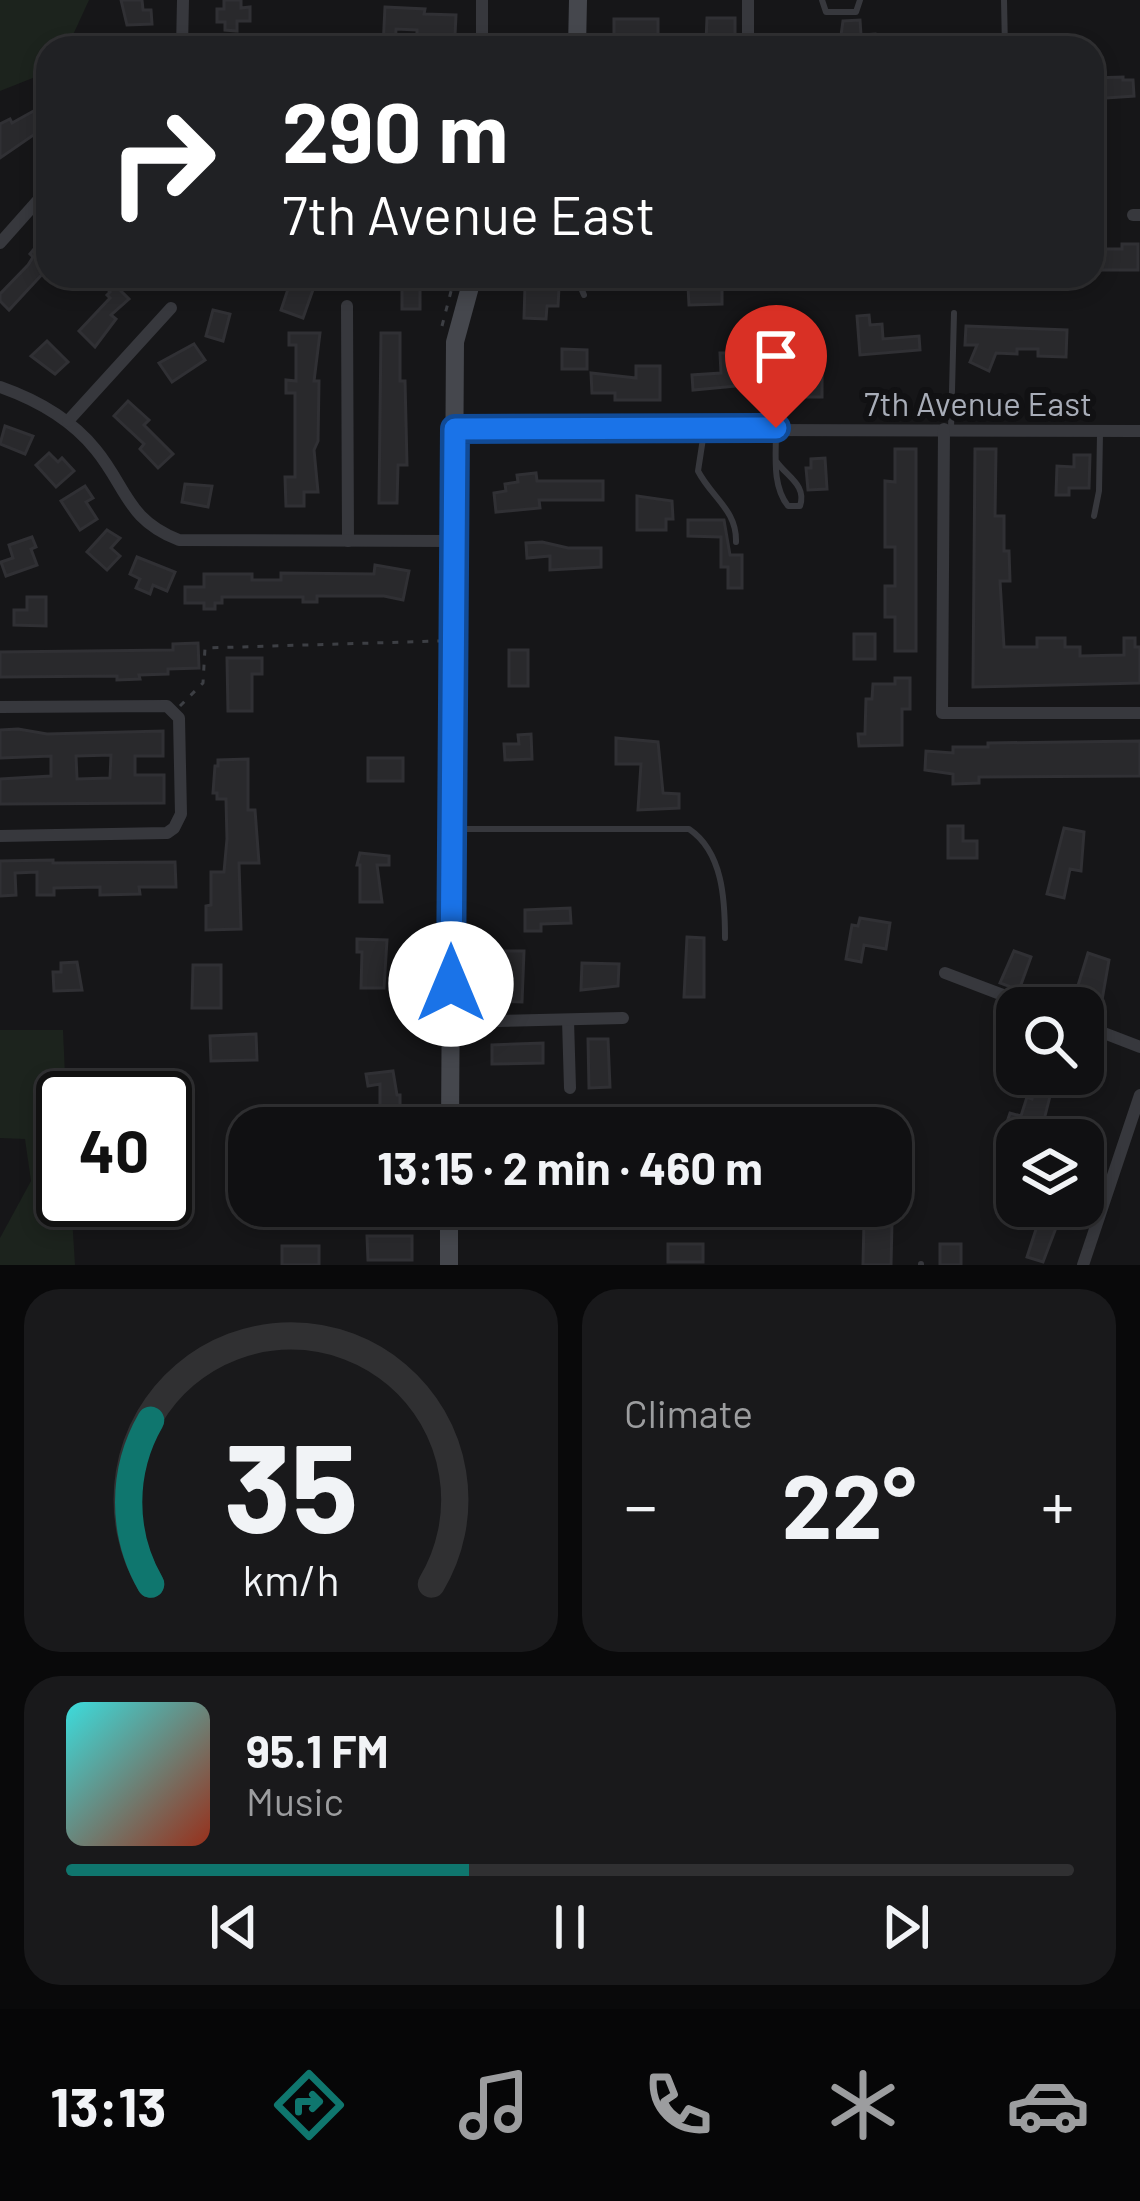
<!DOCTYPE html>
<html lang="en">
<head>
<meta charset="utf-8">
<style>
  body { margin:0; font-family:Barlow,sans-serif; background:#19191b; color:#f1f3f6; height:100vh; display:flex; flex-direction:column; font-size:45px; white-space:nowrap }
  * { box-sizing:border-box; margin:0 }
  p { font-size:39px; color:#9c9d9f }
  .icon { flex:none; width:66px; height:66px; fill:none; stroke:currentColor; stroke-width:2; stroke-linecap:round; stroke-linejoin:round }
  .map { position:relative; height:1265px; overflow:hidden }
  .panel { display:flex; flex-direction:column; gap:24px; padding:24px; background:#09090a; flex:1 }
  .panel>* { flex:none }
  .guide { position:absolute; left:36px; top:36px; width:1068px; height:252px; border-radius:36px; box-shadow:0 6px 18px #0003,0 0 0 3px #303032; background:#202124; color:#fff; overflow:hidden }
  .buttons { position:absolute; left:996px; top:987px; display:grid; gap:24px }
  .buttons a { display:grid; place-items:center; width:108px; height:108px; border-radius:24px; background:#101012; box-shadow:0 6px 18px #0003,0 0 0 3px #303032; font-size:60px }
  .speed { position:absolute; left:36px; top:1071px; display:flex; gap:24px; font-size:60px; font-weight:700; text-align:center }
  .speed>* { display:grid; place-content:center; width:156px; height:156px; border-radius:50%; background:#101012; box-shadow:0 6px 18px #0003,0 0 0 3px #303032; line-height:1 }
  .speed .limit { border:6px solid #111; border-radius:18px; background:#fff; color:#111 }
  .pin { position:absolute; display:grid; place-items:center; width:102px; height:102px; color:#fff; margin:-123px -51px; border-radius:50% 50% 50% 0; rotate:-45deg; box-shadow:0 0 12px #0007 }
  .pin .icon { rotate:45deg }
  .me { position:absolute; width:132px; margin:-66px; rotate:0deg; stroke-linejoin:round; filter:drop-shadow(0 0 9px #0008) }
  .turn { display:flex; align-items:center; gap:42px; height:252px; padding:0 48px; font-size:54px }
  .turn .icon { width:156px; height:156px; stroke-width:2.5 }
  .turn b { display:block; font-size:84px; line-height:102px }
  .big { font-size:90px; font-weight:700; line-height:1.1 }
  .panel .tile { flex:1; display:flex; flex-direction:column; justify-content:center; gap:18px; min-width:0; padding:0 42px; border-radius:36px; background:#19191b }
  .panel .dial { align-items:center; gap:0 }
  .dial svg { height:312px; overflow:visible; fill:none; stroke:#303032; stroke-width:7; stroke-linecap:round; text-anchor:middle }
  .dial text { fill:#f1f3f6; stroke:none }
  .song { display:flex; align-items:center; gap:36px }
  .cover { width:144px; height:144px; border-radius:18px; background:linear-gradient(135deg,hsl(180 70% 55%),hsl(10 70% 35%)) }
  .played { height:12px; border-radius:6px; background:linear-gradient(90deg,#0f766e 40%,#303032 40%) }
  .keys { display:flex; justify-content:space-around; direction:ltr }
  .heat { display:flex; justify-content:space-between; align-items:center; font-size:66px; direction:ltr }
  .panel .tiles { flex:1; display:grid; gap:24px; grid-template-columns:1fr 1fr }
  .tile:last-child { grid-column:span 2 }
  .trip { position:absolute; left:228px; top:1107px; width:684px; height:120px; border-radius:36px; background:#101012; box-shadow:0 6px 18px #0003,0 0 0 3px #303032; font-weight:700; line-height:120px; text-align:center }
  .menu { display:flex; height:192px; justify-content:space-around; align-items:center; background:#060607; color:#9c9d9f }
  .menu .icon { width:84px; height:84px }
  .menu .on { color:#0f766e }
  .menu b { font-size:54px; color:#f1f3f6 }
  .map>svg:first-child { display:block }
  .green { fill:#1c231d }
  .building { fill:#29292c; stroke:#303034; stroke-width:3; fill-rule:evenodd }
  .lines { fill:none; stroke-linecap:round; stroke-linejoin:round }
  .path { stroke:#3d3f44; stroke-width:3; stroke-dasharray:6 9; stroke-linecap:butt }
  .lane { stroke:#37383d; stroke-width:6 }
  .street { stroke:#37383d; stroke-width:12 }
  .secondary { stroke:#45474d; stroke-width:18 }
  .route-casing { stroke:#114b97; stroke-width:30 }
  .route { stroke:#1a73e8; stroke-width:21 }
  .labels { text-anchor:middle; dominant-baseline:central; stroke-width:12; stroke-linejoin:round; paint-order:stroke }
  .street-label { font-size:33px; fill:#a8adb8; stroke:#111113 }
</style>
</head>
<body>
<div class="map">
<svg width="1140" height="1265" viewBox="0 0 1140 1265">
  <rect width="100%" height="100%" fill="#161618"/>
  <g class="green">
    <polygon points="0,0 89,0 67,48 48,48 48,72 0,91"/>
    <polygon points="0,1030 63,1030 66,1098 63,1098 63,1200 71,1200 75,1265 0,1265 0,1238 31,1181 25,1139 0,1138"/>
  </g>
  <g class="building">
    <polygon points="121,0 142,0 143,10 151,10 152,24 127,25"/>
    <polygon points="224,0 241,0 241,8 250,7 250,21 237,21 237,31 225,30 225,22 217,22 217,9 224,9"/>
    <polygon points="385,7 425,9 424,14 456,15 455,35 450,35 450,39 417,39 417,30 396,29 395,48 383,48"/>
    <polygon points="707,18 735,18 735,42 706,42"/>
    <rect x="614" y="19" width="44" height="24"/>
    <polygon points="860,20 861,35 875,34 875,48 846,48 846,43 840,43 843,21"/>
    <polygon points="1123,77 1123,80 1133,80 1134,96 1092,99 1092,78"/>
    <polygon points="48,103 48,125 0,158 0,124 10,119 12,123"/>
    <polygon points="39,243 48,251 48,268 9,310 0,301 0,294 28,265 33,257 30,254"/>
    <polygon points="1122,244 1138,244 1138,270 1093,270 1093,249 1122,249"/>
    <polygon points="112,276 133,276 119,289 129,299 111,315 116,319 95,347 79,331 110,298 107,295 110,292 103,284"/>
    <polygon points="292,277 315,284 303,318 281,310"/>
    <rect x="402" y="281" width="18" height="28"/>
    <polygon points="722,285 722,304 689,305 688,286"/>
    <polygon points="525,286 559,287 558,306 547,306 546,319 524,318"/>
    <polygon points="213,310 230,314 223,341 206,336"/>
    <polygon points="869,315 870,325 882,324 883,339 919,336 920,350 860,355 857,316"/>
    <polygon points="966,326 1067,330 1066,357 1038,356 1038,349 1017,349 1017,354 996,353 989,371 970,362 977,345 965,345"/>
    <polygon points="289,333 320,333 314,381 319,381 318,441 314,450 318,492 304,492 304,506 286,506 285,477 295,477 295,393 286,393 286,380 296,381 296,345 289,345"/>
    <polygon points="381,333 400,333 400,381 405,381 407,465 398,465 397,503 379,503"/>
    <polygon points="47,341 68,362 55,374 31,356"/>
    <polygon points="194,344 205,360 172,382 159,363"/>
    <polygon points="562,349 587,350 587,369 562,369"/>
    <polygon points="720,353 734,353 735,364 743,364 744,381 737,381 737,386 693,390 692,375 721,373"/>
    <polygon points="636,366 660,366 660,400 615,400 615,393 592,393 591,373 636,378"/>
    <rect x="784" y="367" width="38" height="30"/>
    <polygon points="128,401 149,420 144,425 173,454 158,468 140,449 144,444 114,416"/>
    <polygon points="5,426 33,436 25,454 0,444"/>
    <polygon points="895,449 916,449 916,651 895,651 895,617 885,617 885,586 895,586 895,547 885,547 885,481 895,482"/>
    <polygon points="975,449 996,449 995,516 1004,516 1004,551 1009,551 1010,581 1000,581 1004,647 1037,647 1037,638 1065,638 1065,647 1080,647 1080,656 1124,655 1124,638 1135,638 1135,647 1140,647 1140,683 973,687"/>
    <polygon points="49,453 58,462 62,458 74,471 56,487 36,465"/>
    <polygon points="1074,455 1090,455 1089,488 1069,488 1069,495 1056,495 1057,466 1074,467"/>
    <polygon points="825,458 827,489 808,490 806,468 811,468 811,459"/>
    <polygon points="536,473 537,481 603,481 603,500 539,500 540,508 496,512 494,493 506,491 505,484 518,482 517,475"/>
    <polygon points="185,484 212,486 208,507 182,502"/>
    <polygon points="85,486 93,498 86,502 97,519 80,530 61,501"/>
    <polygon points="637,496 672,501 673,519 666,519 666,530 637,530"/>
    <polygon points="688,520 724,520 730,555 742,555 742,588 728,588 728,567 721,567 721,537 688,536"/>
    <polygon points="107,530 120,538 111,548 120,556 107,570 87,552"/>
    <polygon points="32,537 36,547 31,549 37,565 6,576 1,562 13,558 9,545"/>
    <polygon points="542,542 568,548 601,548 601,567 550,570 550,556 527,558 526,543"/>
    <polygon points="137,557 175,572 167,591 153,585 150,594 136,588 140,579 130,574"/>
    <polygon points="375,565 409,571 403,600 384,596 317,596 317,602 303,602 303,597 222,597 222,603 215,603 215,609 204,609 204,603 185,603 185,587 204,587 204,574 252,574 252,580 281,580 281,573 374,574"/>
    <polygon points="27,597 46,597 46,626 14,625 14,610 27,610"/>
    <rect x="854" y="634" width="21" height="25"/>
    <polygon points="198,643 199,668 168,669 168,674 139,675 140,679 117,680 117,676 0,677 0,652 173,650 173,644"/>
    <rect x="509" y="650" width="19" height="36"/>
    <polygon points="227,658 262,658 262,674 252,674 252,711 228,711"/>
    <polygon points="895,678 910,678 910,709 902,709 902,745 859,746 858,734 865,734 866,699 872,699 873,684 895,684"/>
    <path d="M18,729L47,734L163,731V756H135V775H164V803L0,804V779L51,776V756L0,758V730ZM111,755L110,778L77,779L76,756Z"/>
    <polygon points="531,734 532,759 505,760 504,744 519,744 518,735"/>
    <polygon points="616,738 658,742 663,793 679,794 679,808 638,810 641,764 616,764"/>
    <polygon points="1140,741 1140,776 979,777 979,783 953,784 953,774 925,770 926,751 953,753 953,747 988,747 988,743"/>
    <rect x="368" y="758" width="35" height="23"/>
    <polygon points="248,759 248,810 255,810 259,863 239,863 241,929 206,930 206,906 211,905 211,872 224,872 227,839 226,799 217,799 217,793 213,793 215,766 218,766 218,760"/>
    <polygon points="948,826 963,826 963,841 977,841 977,858 948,858"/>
    <polygon points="1064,828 1084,832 1081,871 1070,869 1064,898 1047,894"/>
    <polygon points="360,853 389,856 389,865 377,865 382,902 360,902 360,865 357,865"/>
    <polygon points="53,860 53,863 175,862 176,887 139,887 140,894 100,895 100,887 54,888 54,895 37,895 37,872 15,873 16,895 0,896 0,861"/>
    <polygon points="570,908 571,923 541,924 541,931 525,931 525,910"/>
    <polygon points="860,918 890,923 886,949 864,945 861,962 846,959 852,925 858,926"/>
    <polygon points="687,937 704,938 704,997 684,997"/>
    <polygon points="357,939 387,940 384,988 361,988 362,952 357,952"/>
    <polygon points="502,951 524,951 522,1002 495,1001 495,969 502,969"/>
    <polygon points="1014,951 1031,957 1019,990 1000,983"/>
    <polygon points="1088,953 1109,960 1102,1000 1076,992"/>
    <polygon points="77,962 82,990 54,991 53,972 61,972 61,963"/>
    <polygon points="582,963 619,964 618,986 581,990"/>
    <polygon points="193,965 221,965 221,1008 192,1008"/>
    <polygon points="256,1034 257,1060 211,1061 210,1036"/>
    <polygon points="588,1039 608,1039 610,1087 589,1088"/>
    <polygon points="543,1043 543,1063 492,1064 492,1045"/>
    <polygon points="393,1071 397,1095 400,1095 400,1128 380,1128 380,1084 368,1086 366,1074"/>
    <polygon points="1034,1092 1050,1096 1044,1120 1055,1123 1051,1139 1017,1129 1017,1156 998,1150 1010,1113 1021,1116 1027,1097 1032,1099"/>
    <polygon points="496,1111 533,1114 533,1128 496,1127"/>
    <polygon points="1041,1214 1059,1220 1043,1262 1027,1257"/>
    <polygon points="864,1222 892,1222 891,1265 863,1265"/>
    <polygon points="367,1236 412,1236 412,1260 368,1260"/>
    <rect x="668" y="1244" width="35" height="18"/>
    <rect x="940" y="1244" width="21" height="21"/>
    <rect x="282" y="1246" width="37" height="19"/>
  </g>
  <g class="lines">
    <g class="path">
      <polyline points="442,326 455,276"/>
      <polyline points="180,706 203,683 205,648 440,641"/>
    </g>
    <g class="lane">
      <polyline points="822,0 826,12 856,12 860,0"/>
      <polyline points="1004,0 1005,48"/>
      <polyline points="576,276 584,295"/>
      <polyline points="951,429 954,313"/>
      <path d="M704,432L698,471C712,498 737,510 736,542"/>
      <path d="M776,461C787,477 807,485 800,506H788C772,486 776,456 776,431"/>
      <polyline points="1094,516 1099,491 1100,434"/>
      <path d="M455,829H689C723,852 725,900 725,938"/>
      <polyline points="921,1265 921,1264"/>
    </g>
    <g class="street">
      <polyline points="482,0 482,48"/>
      <polyline points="748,0 748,48"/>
      <polyline points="182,48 183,0"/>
      <polyline points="1133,215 1140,215"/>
      <polyline points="0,243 48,189"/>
      <polyline points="347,306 348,541"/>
      <path d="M0,387C37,400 71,419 96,450C127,488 127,520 179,540L452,541"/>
      <polyline points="68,421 171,308"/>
      <polyline points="455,429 1140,431"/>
      <polyline points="944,429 942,713 1140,713"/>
      <polyline points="0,707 167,706 179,718 181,814 174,828 167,833 0,836"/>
      <polyline points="945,973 1037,1008"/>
      <polyline points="568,1020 570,1088"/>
      <polyline points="451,1022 623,1018"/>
      <polyline points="1083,1025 1140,1047"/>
      <polyline points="1083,1265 1140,1095"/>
    </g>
    <g class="secondary">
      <polyline points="577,48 578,0"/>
      <polyline points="450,1128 455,342 473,276"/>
      <polyline points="449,1265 449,1206"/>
    </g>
  </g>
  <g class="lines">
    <defs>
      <polyline id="route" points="451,984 455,429 776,428"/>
    </defs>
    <use href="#route" class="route-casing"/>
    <use href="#route" class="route"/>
  </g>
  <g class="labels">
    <g class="street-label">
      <text x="978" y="403">7th Avenue East</text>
    </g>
  </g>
</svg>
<div class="buttons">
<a><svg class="icon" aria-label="search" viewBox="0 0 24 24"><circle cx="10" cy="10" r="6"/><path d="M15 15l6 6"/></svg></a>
<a><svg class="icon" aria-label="layers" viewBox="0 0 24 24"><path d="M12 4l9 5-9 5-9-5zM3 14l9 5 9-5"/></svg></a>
</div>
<div class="speed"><div class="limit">40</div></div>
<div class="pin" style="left:776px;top:428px;background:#d93025"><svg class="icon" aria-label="arrive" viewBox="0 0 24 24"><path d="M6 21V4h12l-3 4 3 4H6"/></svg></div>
<svg class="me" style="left:451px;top:984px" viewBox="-20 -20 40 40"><circle r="19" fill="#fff"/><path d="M0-13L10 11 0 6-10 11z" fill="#1a73e8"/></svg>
<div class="trip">13:15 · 2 min · 460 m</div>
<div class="guide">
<div class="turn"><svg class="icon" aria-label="right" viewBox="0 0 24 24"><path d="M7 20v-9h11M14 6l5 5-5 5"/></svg><div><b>290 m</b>7th Avenue East</div></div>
</div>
</div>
<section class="panel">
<div class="tiles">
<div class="tile dial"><svg viewBox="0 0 100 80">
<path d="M14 69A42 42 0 1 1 86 69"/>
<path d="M14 69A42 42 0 0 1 14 27" stroke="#0f766e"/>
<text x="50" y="56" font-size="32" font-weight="700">35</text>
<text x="50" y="72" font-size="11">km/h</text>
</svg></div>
<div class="tile"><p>Climate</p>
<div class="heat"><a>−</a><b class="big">22°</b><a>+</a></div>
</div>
<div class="tile">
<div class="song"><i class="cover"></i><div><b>95.1 FM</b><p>Music</p></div></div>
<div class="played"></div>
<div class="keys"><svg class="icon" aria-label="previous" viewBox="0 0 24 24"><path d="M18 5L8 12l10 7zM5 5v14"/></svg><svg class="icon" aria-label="pause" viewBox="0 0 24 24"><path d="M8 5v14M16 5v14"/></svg><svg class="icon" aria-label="next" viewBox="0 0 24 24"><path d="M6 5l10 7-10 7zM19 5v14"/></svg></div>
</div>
</div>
</section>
<nav class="menu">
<b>13:13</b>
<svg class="icon on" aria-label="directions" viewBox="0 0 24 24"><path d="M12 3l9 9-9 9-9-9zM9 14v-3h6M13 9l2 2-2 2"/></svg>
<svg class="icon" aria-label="music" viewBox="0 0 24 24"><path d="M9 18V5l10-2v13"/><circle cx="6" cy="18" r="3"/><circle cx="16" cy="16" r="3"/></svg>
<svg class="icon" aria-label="phone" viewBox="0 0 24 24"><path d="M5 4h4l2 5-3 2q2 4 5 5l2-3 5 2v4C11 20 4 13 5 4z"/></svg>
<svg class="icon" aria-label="climate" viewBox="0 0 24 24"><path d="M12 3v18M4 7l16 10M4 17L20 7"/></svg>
<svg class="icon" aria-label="car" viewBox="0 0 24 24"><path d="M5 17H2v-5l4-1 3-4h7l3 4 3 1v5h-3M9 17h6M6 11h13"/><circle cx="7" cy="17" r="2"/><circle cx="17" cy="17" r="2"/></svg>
</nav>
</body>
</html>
